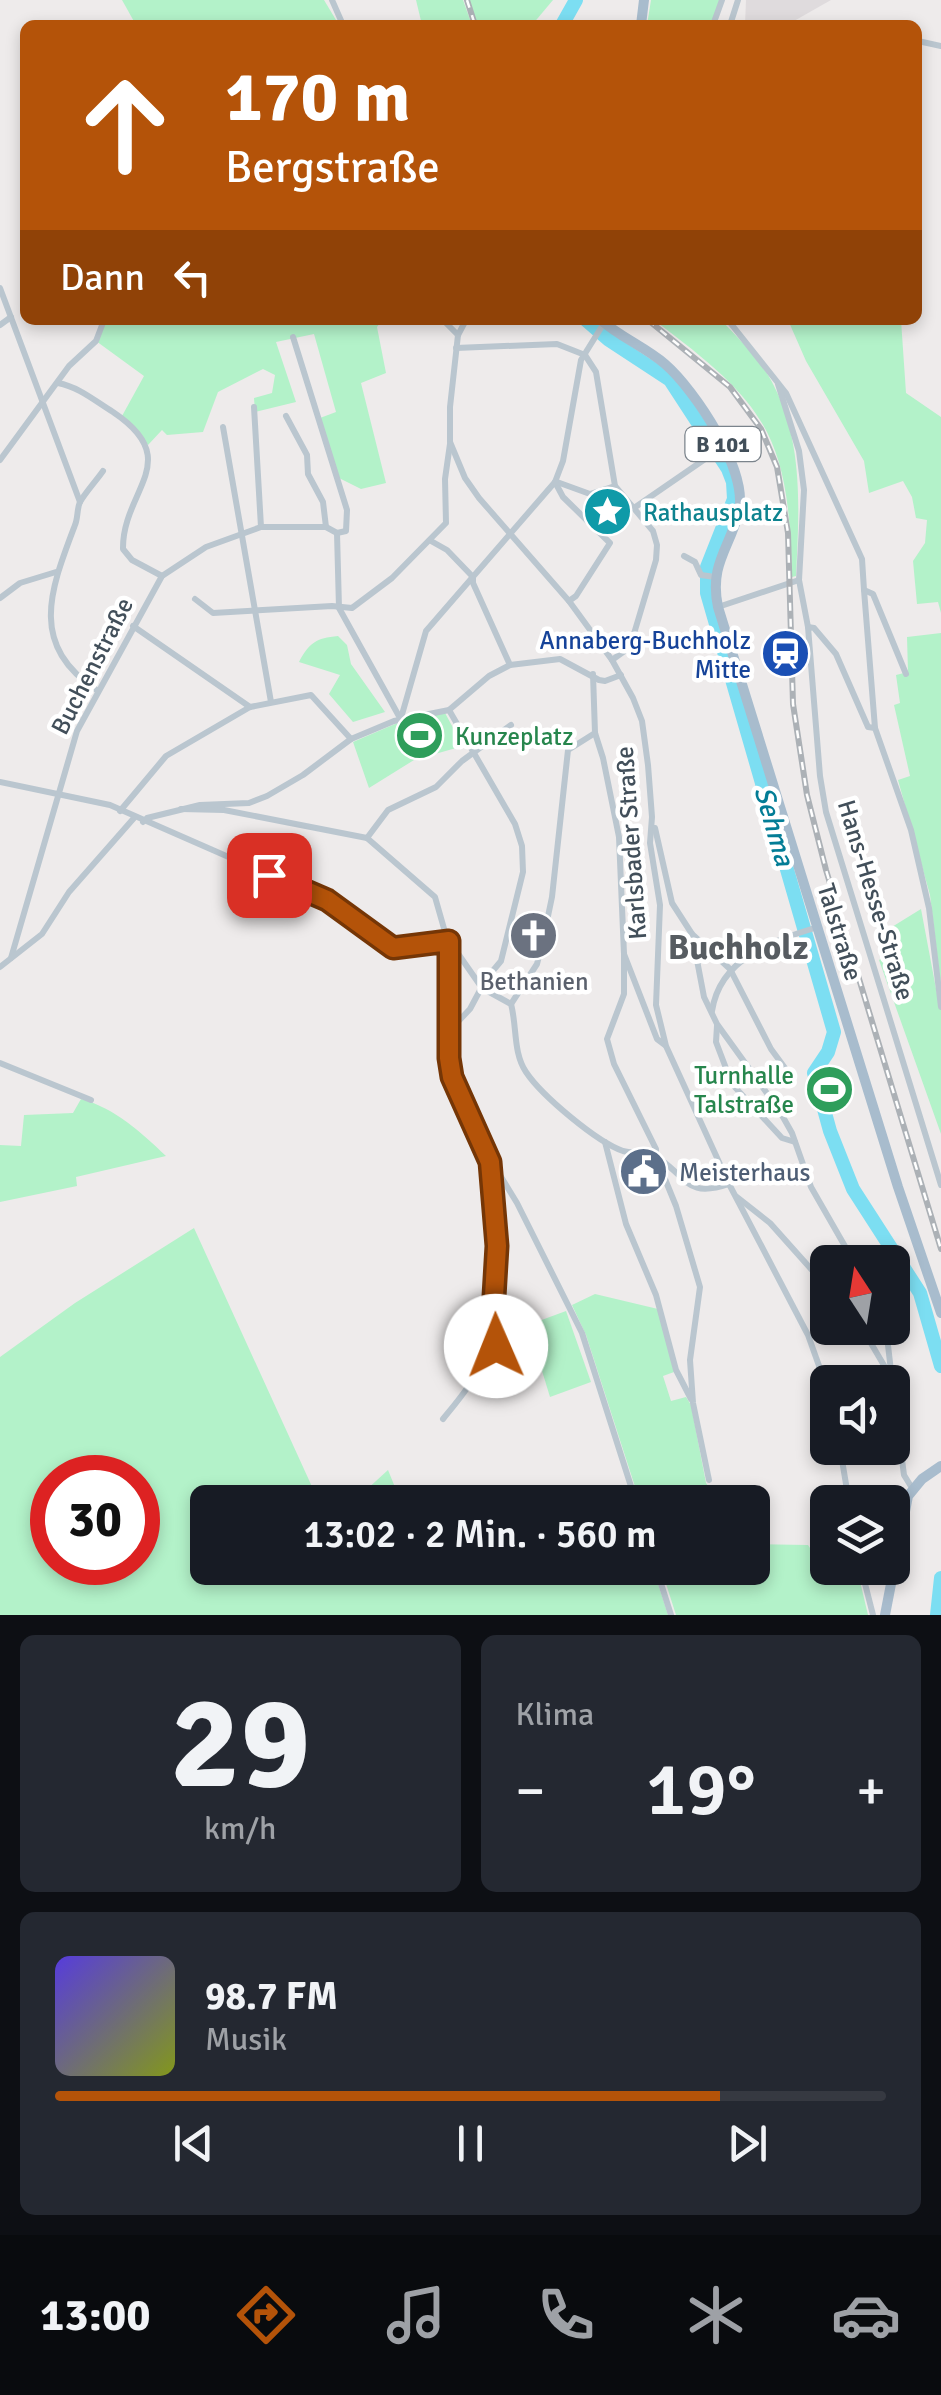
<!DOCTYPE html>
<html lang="de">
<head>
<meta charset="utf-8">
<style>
  body { margin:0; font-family:Signika,sans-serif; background:#242831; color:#f1f3f6; height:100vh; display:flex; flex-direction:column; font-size:38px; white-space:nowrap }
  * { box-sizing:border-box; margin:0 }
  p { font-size:32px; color:#9ea1a6 }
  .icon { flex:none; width:55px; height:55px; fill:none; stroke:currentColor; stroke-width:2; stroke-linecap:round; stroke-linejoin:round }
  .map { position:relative; height:1615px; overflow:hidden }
  .drawer { display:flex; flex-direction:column; gap:20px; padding:20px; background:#0d0f14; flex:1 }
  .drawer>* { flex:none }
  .banner { position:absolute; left:20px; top:20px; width:902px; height:305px; border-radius:15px; box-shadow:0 5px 15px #0003; background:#b45309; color:#fff; overflow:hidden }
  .needle { width:65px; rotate:348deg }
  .buttons { position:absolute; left:810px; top:1245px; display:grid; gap:20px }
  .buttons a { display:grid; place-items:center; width:100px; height:100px; border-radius:15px; background:#171b24; box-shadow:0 5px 15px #0003; font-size:50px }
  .speed { position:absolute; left:30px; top:1455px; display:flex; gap:20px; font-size:50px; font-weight:700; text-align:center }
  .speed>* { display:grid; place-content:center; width:130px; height:130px; border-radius:50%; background:#171b24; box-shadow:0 5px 15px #0003; line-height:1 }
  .speed .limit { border:15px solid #d22; background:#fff; color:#111 }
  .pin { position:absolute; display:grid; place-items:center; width:85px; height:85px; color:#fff; margin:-42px; border-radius:20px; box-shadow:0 5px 15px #0006 }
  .me { position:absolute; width:110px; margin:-55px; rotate:359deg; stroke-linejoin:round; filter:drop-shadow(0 0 8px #0008) }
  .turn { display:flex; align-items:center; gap:35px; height:210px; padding:0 40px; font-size:45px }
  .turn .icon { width:130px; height:130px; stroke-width:2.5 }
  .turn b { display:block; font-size:70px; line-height:85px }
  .then { display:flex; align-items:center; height:95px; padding:0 40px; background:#0003; gap:20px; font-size:38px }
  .big { font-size:75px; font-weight:600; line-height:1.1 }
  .drawer .card { flex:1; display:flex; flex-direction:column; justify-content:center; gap:15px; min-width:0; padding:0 35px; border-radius:15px; background:#242831 }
  .drawer .dial { align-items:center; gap:0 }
  .dial b { font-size:130px; line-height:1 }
  .song { display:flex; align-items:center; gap:30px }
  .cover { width:120px; height:120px; border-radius:15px; background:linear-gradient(135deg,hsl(250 70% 55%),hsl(70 70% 35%)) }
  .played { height:10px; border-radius:5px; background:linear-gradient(90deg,#b45309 80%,#363941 80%) }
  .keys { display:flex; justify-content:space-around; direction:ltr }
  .heat { display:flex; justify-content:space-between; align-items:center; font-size:55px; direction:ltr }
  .drawer .tiles { flex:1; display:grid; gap:20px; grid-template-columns:1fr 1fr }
  .card:last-child { grid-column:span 2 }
  .trip { position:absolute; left:190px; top:1485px; width:580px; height:100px; border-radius:15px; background:#171b24; box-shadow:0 5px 15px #0003; font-weight:600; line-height:100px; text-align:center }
  .menu { display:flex; height:160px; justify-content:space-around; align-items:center; background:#090b0e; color:#9ea1a6 }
  .menu .icon { width:70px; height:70px }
  .menu .active { color:#b45309 }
  .menu b { font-size:45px; color:#f1f3f6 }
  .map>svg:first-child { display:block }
  .education { fill:#dfdbdd }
  .green { fill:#b3f2c9; fill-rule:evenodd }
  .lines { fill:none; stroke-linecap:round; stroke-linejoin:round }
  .river { stroke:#7cdef2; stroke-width:14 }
  .minor { stroke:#bac6cf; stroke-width:6 }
  .primary { stroke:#a8bccd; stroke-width:10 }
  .rail-casing { stroke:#acb1b6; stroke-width:6 }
  .rail { stroke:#fff; stroke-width:2.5; stroke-dasharray:8; stroke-linecap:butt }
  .route-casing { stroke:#753606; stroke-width:25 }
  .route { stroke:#b45309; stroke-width:18 }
  .labels { text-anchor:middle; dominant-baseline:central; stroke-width:9; stroke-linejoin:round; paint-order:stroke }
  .shield { fill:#fff; stroke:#7b848c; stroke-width:2.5 }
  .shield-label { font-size:22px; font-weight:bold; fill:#424f5a }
  .culture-label { font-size:25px; fill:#0d838f; stroke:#fff; text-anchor:start }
  .transit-label { font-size:25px; fill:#164399; stroke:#fff; text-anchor:end }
  .street-label { font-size:25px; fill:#424f5a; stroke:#fff }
  .leisure-label { font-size:25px; fill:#27864d; stroke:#fff; text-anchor:start }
  .worship-label { font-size:25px; fill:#5b616d; stroke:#fff }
  .service-label { font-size:25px; fill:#4e5e75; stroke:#fff; text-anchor:start }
  .water-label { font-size:28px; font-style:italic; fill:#037d96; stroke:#fff }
  .district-label { font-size:35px; font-weight:bold; fill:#575c61; stroke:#fff }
</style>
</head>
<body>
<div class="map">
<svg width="941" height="1615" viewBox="0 0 941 1615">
  <rect width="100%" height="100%" fill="#eeebeb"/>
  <polygon class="education" points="746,0 831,0 787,25 745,25"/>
  <g class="green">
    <polygon points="122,0 324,0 339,25 136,25"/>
    <polygon points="416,0 463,0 472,25 422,25"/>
    <polygon points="468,0 553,0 532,25 477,25"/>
    <polygon points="651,0 722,0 713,25 647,25"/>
    <polygon points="104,320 318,320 320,324 336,320 382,320 377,327 386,373 361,383 386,483 361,489 339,478 320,418 336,412 314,334 276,342 296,402 255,412 254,398 272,393 275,375 263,369 218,392 203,432 167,435 162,430 148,445 122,416 144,376 96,341"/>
    <path d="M654,320H721C740,340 762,361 774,386C804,445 799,513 796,576L792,577C789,434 766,404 654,320Z"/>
    <polygon points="788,320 901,320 906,393 941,417 941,613 938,602 917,604 913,561 925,543 927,520 916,518 912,497 903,481 869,493 864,461 806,361"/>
    <polygon points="941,633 941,986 930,895 898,780 910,776 894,705 900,703 896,675 908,672 907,637"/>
    <path d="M338,636L347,645L351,664L385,712L353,722L329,694L340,675L299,662C309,643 316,638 338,636Z"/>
    <polygon points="445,713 463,746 414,760 369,788 353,742 402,721"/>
    <polygon points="921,909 937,994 941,994 941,1134 879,960 888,954 887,930"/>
    <path d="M81,1099C115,1108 142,1133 166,1156L76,1177L77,1186L0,1202V1145L21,1146L24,1115L73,1113Z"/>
    <path d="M194,1228L319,1502H208V1568H653L668,1615H0V1357L75,1303ZM52,1478H138V1562H52Z"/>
    <polygon points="595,1294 658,1309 674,1372 663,1376 671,1401 686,1397 691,1405 706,1483 719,1502 640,1502 586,1335 572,1305"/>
    <polygon points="566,1311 591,1382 550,1397 528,1325"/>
    <polygon points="388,1470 401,1502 353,1502"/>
    <polygon points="753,1544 808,1545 818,1560 843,1576 858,1573 868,1615 676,1615 661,1568 752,1568"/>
  </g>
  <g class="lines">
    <g class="river">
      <polyline points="562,25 576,0"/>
      <polyline points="586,320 609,340 670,380 728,469 733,482 734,499 707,567 707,593 834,1032 828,1052 814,1073 830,1131 853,1189 920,1293 941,1366"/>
      <polyline points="937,1615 941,1578"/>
    </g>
    <g class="minor">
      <polyline points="332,0 343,25"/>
      <polyline points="713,25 722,0"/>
      <polyline points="730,25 738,0"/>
      <polyline points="918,41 941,46"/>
      <polyline points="0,288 80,502"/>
      <polyline points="443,320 458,335"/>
      <polyline points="466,320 458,335 450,407 450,442 465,478 479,498 569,601 612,660 633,698 642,721 648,765 652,817 650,843 660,905 656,1005 666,1046 729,1184 808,1335 828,1391"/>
      <polyline points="728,320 786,393 862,559 864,590 873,594 906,674"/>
      <polyline points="0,325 11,317"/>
      <polyline points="293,337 347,510 346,531 337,533"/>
      <polyline points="456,348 557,344 585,355 596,372 615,486 653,531 657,545 656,560 630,647 612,660"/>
      <path d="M58,383C79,387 95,401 113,412C186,461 122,490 123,549L132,560L162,576"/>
      <polyline points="778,384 799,451 804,490 799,580 808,627 820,776 826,812 941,1185"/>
      <polyline points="254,407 261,527"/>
      <polyline points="286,416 307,455 308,474 323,502 326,527"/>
      <polyline points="223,427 271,702"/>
      <polyline points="0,460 69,366 96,341 104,320"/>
      <polyline points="555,482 563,497 610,543 576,596 569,601"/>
      <polyline points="557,482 590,494 615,486"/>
      <polyline points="634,508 724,446"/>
      <polyline points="337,533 339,608 400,718"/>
      <polyline points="431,541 447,550 473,577 473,583 510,665"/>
      <polyline points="684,556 695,562 701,575 715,577"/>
      <polyline points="864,590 875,728"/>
      <polyline points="0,598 20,583 56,572"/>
      <polyline points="195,599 213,613 332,606 352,608 392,578 446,523 445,479 450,444"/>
      <polyline points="718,607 799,580"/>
      <polyline points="133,626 250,707"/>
      <polyline points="808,627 814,628 836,654 868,727 875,728 911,830 929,908 941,1007"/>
      <polyline points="593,674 595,733 603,758 619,837 624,954 657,1039 665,1045"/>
      <path d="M98,691C28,645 50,591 75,525C78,518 77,508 80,502C85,493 96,481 103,471"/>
      <polyline points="449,710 515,824 522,846 523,872 501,961 486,979 470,1009 452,1028"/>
      <polyline points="401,718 426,631 555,482 563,461 581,360 604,323"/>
      <polyline points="0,782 110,805 327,900 393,948 449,941"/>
      <polyline points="181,809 224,810 367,838 435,897 451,953 449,1058 452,1077 476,1136 517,1203 582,1333 636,1502"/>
      <polyline points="120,811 166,756 250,707 311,695 351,739"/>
      <polyline points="143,822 147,818 200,805 249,803 267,796 303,775 351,739 394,721 449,710 489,676 510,665 560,659 599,680 605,681 621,675"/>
      <polyline points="655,828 672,903 692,934 730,969 771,1049 793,1079"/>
      <polyline points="367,838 388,810 436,787 462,761 511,725"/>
      <polyline points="692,934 704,997 717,1024 779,1110 792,1133 811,1187 854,1262"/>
      <path d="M450,942L482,988L511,1004C517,1026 513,1053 526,1072C542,1096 597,1142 623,1151C635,1154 651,1153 661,1160C688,1179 688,1198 729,1184"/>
      <polyline points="624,954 624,994 607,1039 614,1064 656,1149 656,1157 676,1206 700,1287 690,1360 693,1403 709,1480"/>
      <polyline points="11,958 77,731 162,576 206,547 261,527 326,527 337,533"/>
      <polyline points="0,967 42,934 69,892 134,818"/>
      <polyline points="511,1004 537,964 543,940 552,897 568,750 595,733"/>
      <path d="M712,1011C720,958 772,941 818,927"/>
      <polyline points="717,1026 716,1042 732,1084 782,1138 795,1142"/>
      <polyline points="0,1063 91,1100"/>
      <polyline points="605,1142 626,1224 656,1295 676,1370 691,1399"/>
      <polyline points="737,1197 770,1223 828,1288"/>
      <polyline points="862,1328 892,1379"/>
      <polyline points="886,1328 891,1371"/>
      <polyline points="492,1332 505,1374"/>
      <polyline points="892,1384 904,1475 912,1488"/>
      <path d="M443,1419C456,1403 470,1387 479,1369C509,1306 496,1229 490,1163"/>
      <polyline points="840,1448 849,1502"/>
      <polyline points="656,1568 671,1615"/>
      <polyline points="861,1568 873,1615"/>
    </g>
    <g class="primary">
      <polyline points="641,25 644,0"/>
      <path d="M601,320C620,337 645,347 665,364C695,390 748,470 739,511C730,548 709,564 718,607L898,1187L941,1313"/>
      <polyline points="885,1615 908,1496 922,1479 941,1466"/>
    </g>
    <defs>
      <g id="rail">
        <polyline points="467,0 475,25"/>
        <polyline points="648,320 730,387 761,429 777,467 788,533 793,704 807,795 826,870 941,1249"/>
      </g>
    </defs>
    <use href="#rail" class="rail-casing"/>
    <use href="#rail" class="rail"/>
  </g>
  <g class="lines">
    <defs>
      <polyline id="route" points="269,875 327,900 393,948 449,941 449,1058 452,1077 490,1162 497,1246 492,1330 496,1346"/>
    </defs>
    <use href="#route" class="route-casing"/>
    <use href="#route" class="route"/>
  </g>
  <defs>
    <symbol id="sight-disc" viewBox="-11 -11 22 22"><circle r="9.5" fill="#0f9aa8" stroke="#fff"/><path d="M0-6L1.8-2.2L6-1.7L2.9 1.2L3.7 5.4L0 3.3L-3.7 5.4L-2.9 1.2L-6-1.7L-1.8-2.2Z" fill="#fff"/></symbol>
    <symbol id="station-disc" viewBox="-11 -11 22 22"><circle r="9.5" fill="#1a4fb4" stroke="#fff"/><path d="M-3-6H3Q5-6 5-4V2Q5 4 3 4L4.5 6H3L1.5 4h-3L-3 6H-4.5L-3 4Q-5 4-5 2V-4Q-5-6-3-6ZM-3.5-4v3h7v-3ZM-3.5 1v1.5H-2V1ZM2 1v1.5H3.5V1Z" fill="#fff"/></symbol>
    <symbol id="stadium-disc" viewBox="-11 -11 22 22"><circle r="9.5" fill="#2e9e5b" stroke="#fff"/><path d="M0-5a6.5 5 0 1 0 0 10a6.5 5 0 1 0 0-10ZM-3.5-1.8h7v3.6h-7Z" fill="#fff"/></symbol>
    <symbol id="church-disc" viewBox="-11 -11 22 22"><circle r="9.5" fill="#6b7280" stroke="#fff"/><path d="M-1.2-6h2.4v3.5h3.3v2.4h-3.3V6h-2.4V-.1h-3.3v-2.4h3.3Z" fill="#fff"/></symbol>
    <symbol id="civic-disc" viewBox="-11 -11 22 22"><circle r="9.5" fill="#5c6f8a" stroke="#fff"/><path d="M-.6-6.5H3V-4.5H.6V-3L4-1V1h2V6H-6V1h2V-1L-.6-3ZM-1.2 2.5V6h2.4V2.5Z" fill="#fff"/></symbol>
  </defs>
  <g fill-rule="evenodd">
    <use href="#sight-disc" x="580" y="484" width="55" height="55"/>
    <use href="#station-disc" x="758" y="626" width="55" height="55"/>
    <use href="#stadium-disc" x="392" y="708" width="55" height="55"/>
    <use href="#church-disc" x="506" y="908" width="55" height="55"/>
    <use href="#stadium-disc" x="802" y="1062" width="55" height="55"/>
    <use href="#civic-disc" x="616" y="1144" width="55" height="55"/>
  </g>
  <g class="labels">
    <rect class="shield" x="685.5" y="427" width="75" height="34" rx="8"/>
    <g class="shield-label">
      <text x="723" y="444">B 101</text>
    </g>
    <g class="culture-label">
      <text x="643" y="512">Rathausplatz</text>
    </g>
    <g class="transit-label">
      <text x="751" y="640">Annaberg-Buchholz<tspan x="751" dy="29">Mitte</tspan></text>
    </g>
    <g class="street-label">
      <text transform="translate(92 666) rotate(-63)">Buchenstraße</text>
      <text transform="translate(631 843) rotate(-94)">Karlsbader Straße</text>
      <text transform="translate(876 900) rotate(73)">Hans-Hesse-Straße</text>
      <text transform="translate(840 932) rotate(73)">Talstraße</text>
    </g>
    <g class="leisure-label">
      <text x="455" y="736">Kunzeplatz</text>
      <text x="794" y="1075" text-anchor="end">Turnhalle<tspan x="794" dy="29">Talstraße</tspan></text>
    </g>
    <g class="worship-label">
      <text x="534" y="981">Bethanien</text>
    </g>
    <g class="service-label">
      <text x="679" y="1172">Meisterhaus</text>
    </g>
    <g class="water-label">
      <text transform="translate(774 826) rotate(74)">Sehma</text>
    </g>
    <g class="district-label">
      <text x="738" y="947">Buchholz</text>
    </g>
  </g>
</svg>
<div class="buttons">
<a><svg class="needle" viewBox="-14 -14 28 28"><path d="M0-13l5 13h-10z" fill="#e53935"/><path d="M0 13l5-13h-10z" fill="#9ea1a6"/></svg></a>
<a><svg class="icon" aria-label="sound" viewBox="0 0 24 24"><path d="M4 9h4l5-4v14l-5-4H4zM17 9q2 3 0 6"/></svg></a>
<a><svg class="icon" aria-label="layers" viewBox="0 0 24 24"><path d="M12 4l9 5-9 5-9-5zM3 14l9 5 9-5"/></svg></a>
</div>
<div class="speed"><div class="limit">30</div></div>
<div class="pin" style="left:269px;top:875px;background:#d93025"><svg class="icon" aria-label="arrive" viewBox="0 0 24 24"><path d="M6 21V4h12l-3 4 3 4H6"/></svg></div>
<svg class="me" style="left:496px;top:1346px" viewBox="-20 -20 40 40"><circle r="19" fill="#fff"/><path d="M0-13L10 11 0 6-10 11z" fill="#b45309"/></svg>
<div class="trip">13:02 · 2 Min. · 560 m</div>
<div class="banner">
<div class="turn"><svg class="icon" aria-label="ahead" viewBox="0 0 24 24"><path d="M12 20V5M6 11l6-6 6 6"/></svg><div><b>170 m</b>Bergstraße</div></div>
<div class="then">Dann<svg class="icon" aria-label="left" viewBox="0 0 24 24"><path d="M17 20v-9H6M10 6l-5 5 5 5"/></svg></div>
</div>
</div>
<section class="drawer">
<div class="tiles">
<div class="card dial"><b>29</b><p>km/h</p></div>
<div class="card"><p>Klima</p>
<div class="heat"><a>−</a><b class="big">19°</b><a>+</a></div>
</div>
<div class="card">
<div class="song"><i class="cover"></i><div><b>98.7 FM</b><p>Musik</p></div></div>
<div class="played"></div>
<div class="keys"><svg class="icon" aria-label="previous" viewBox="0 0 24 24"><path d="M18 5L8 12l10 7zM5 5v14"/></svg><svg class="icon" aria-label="pause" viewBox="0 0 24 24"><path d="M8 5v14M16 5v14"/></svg><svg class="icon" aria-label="next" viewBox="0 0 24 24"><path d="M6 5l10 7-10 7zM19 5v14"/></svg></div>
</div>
</div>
</section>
<nav class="menu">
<b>13:00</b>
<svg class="icon active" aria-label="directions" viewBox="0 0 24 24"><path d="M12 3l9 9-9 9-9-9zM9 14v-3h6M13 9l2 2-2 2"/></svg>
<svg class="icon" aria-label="music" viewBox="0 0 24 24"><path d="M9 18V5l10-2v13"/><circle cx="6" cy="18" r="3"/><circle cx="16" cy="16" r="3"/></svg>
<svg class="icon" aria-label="phone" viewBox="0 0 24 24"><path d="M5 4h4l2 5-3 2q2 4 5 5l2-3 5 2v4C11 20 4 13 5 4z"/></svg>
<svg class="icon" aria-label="climate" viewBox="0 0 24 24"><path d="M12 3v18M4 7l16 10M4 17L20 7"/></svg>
<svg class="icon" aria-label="car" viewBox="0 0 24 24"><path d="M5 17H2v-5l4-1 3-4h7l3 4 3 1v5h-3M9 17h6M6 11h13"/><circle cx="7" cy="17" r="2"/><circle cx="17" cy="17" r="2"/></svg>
</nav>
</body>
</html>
